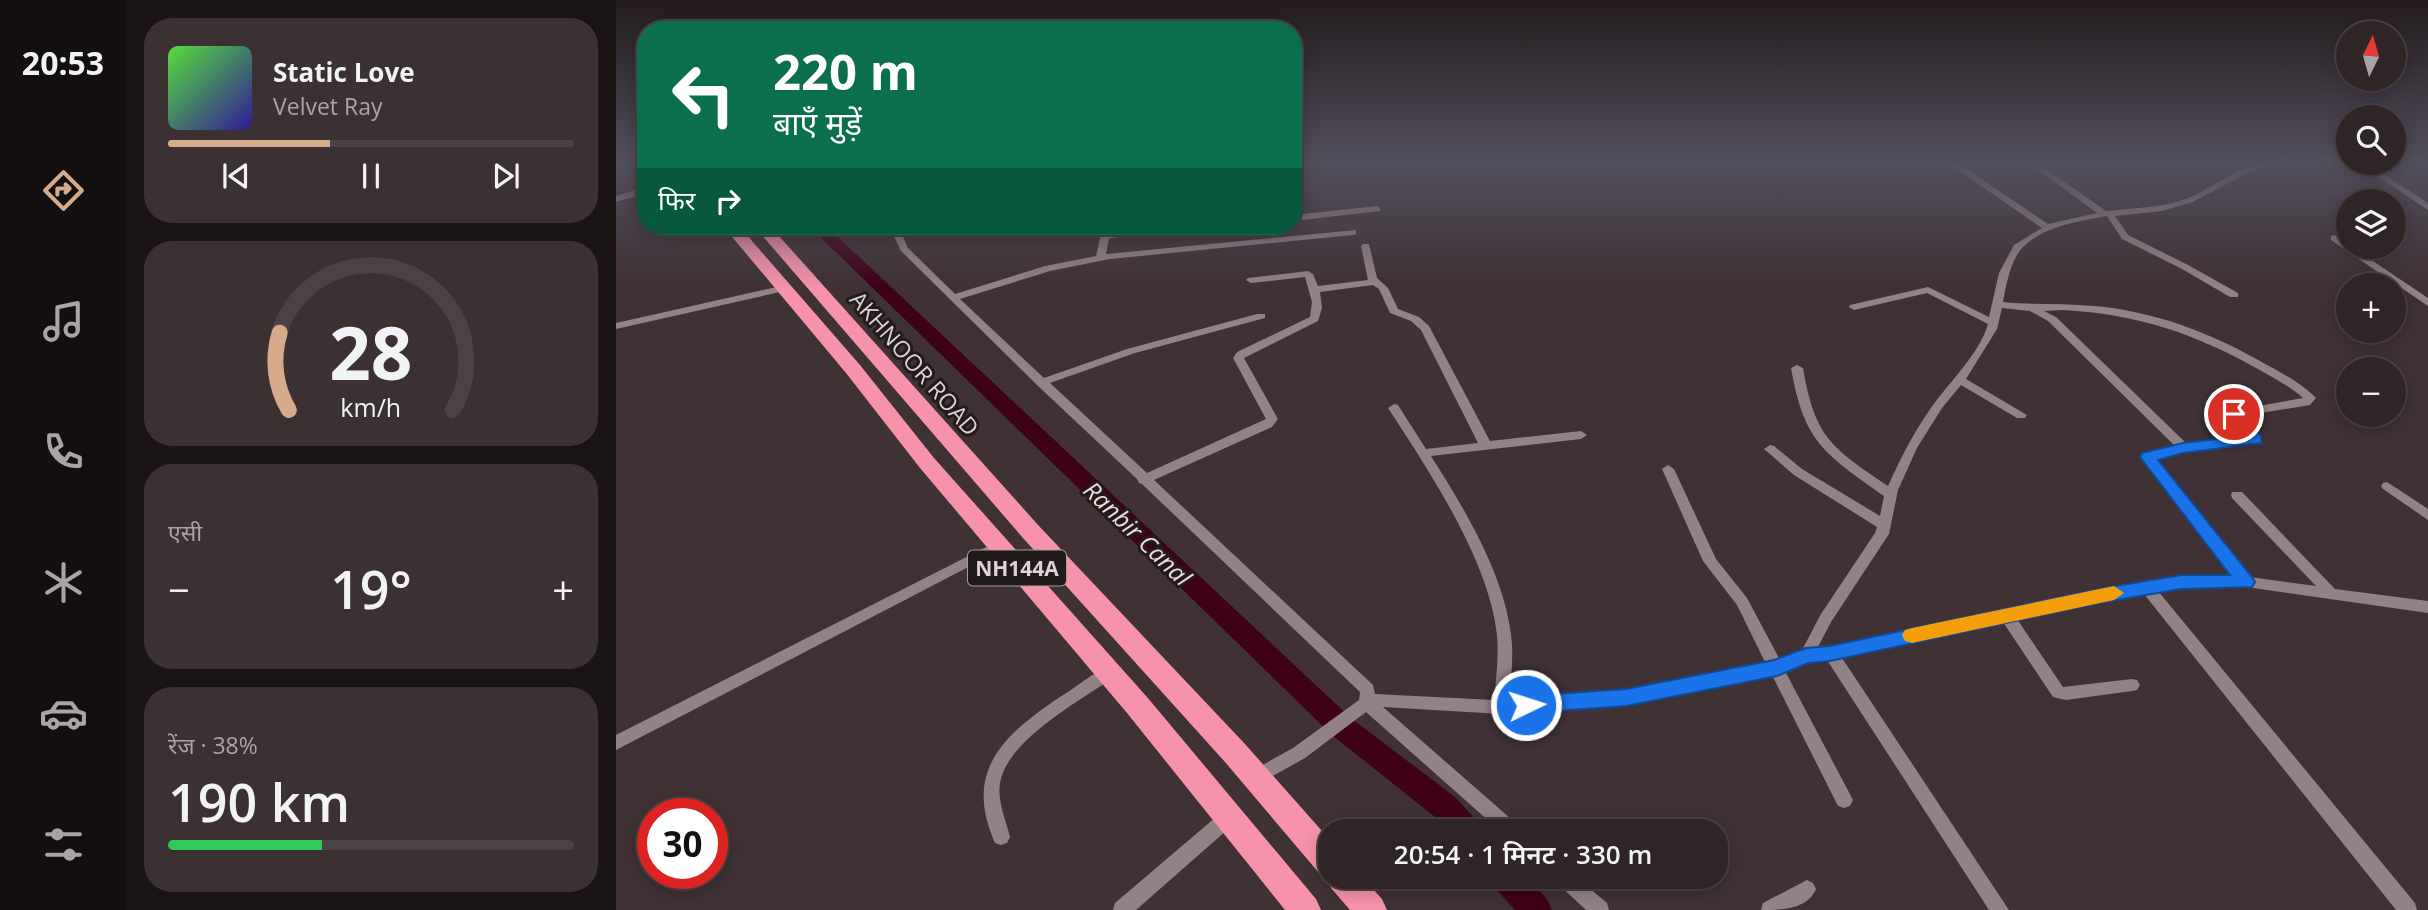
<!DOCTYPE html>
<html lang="hi">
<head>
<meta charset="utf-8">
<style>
  body { margin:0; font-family:"Open Sans","Noto Sans Devanagari",sans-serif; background:#3b3133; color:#f1f3f6; height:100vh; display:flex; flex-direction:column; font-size:26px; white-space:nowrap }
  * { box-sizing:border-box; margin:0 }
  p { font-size:23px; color:#a7a5a7 }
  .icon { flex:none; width:38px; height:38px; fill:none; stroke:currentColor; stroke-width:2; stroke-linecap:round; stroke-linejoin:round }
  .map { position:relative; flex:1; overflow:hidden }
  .sheet { display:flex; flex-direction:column; gap:18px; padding:18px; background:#1a1415; width:490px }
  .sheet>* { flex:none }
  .guide { position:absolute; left:21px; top:21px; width:665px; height:214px; border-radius:28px; box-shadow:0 4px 18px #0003,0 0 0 2px #4a4244; background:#0b6e4f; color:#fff; overflow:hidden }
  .needle { width:46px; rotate:5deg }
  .buttons { position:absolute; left:1720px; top:21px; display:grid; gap:14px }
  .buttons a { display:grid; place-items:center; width:70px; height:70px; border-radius:50%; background:#2f2527; box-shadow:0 4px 18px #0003,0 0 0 2px #4a4244; font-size:35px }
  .speed { position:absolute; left:21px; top:798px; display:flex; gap:14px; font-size:35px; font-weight:700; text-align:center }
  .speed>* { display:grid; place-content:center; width:91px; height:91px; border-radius:50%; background:#2f2527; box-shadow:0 4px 18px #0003,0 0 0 2px #4a4244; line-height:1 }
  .speed .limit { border:10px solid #d22; background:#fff; color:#111 }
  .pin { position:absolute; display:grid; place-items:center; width:60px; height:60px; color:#fff; margin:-30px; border:4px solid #fff; border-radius:50%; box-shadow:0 2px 7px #0007 }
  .me { position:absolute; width:77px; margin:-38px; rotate:86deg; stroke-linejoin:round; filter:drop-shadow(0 0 5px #0008) }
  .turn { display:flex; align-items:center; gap:24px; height:147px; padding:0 21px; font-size:32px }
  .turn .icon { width:91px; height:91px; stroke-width:2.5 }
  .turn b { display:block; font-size:49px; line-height:60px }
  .then { display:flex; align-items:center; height:66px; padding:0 21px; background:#0003; gap:14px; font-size:26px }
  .big { font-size:52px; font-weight:600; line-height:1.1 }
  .sheet .tile { flex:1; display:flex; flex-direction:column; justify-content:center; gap:10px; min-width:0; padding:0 24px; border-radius:28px; background:#3b3133 }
  .sheet .dial { align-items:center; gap:0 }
  .dial svg { height:182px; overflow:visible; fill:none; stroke:#4a4244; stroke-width:7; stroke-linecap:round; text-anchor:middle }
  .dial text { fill:#f1f3f6; stroke:none }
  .song { display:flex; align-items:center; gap:21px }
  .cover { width:84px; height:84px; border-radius:10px; background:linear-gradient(135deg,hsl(110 70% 55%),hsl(250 70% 35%)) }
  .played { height:7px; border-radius:4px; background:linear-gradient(90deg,#d6ab8b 40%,#4a4244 40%) }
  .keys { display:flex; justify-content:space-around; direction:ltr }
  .heat { display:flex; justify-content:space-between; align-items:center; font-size:38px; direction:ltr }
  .charge { height:10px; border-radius:5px; background:linear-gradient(90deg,#34c759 38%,#4a4244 0) }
  .trip { position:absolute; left:702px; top:819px; width:410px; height:70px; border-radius:28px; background:#2f2527; box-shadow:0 4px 18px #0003,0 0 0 2px #4a4244; font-weight:600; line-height:70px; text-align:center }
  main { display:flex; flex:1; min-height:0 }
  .tabs { display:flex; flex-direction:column; width:126px; justify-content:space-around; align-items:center; background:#130f10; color:#a7a5a7 }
  .tabs .icon { width:49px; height:49px }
  .tabs .current { color:#d6ab8b }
  .tabs b { font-size:32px; color:#f1f3f6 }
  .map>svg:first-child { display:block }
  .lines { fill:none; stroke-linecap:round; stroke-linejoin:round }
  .canal { fill:#3e0118; fill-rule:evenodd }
  .minor { fill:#938285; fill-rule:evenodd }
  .highway { fill:#f693aa; fill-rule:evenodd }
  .route { fill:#1a73e8; stroke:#114b97; stroke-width:2 }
  .slow { fill:#f59e0b }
  .labels { text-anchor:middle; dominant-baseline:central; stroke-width:6; stroke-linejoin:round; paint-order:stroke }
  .shield { fill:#221b1c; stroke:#a59c9e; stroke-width:2 }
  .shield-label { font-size:21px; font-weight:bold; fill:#ddd3d5 }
  .street-label { font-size:23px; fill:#ddd3d5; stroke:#221b1c }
  .water-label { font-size:24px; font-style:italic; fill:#f3dade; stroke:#221b1c }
</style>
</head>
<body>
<main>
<nav class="tabs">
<b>20:53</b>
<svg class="icon current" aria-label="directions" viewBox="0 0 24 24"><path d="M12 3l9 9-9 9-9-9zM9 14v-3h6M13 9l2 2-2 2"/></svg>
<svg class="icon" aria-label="music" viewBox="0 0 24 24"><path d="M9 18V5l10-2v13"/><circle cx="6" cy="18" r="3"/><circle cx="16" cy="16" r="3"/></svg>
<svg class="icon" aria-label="phone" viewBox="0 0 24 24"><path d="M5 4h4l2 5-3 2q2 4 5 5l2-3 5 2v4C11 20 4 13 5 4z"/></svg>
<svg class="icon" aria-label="climate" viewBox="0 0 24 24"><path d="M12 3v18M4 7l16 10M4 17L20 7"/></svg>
<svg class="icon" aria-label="car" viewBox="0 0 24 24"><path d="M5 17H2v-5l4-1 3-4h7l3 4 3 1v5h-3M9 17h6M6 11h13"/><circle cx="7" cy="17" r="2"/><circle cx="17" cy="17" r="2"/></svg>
<svg class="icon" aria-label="filters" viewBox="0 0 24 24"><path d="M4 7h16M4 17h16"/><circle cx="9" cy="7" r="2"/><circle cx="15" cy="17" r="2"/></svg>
</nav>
<section class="sheet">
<div class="tile">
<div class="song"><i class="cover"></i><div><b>Static Love</b><p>Velvet Ray</p></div></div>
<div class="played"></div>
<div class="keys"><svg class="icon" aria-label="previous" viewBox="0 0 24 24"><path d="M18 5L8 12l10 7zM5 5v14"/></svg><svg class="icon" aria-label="pause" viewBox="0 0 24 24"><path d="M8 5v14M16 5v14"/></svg><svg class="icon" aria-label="next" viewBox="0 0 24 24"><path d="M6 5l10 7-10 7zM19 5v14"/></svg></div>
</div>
<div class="tile dial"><svg viewBox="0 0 100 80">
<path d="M14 69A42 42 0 1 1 86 69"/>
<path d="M14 69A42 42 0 0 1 10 35" stroke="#d6ab8b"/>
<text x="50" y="56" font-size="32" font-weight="700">28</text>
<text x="50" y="72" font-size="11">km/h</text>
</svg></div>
<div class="tile"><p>एसी</p>
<div class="heat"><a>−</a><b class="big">19°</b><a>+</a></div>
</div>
<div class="tile"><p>रेंज · 38%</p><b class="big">190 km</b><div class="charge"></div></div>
</section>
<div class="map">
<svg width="1812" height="910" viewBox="0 0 1812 910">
  <rect width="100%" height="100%" fill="#3f3134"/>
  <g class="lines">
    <g class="canal">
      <polygon points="193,226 210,226 736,719 839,797 861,821 865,831 831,831 819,817 716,735"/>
      <polygon points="874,877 911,877 931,899 936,910 899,910 879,888"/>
    </g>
    <g class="minor">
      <path d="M1329,161H1339L1432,224L1481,213L1410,161H1419L1490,211C1516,208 1544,208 1570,199C1602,186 1627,161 1664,161L1633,172L1577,202L1546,211L1499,216L1512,235L1572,265L1622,293V297H1614L1566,269L1506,239L1491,216C1463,221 1430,226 1408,246C1395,258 1390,285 1387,302C1417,305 1447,303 1478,306C1537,311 1593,332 1644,361C1663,372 1683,381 1698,396L1700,398L1694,405L1626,416L1644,437L1646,440L1644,443L1568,452L1540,459L1634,577L1700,586L1616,498L1615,495L1616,492H1626L1719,589L1812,601V613L1630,587H1565L1542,591L1799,903L1801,910H1780L1528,594L1401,619L1447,687L1516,679L1521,680L1524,685L1521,690L1516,691L1450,700L1437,697L1387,622L1226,658L1393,910H1373L1211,660L1191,662L1169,671L1237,800L1234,806L1228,808L1222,806L1156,675L1010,705L885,714L767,707L902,825L905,831H884L750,712L689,758L646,782L640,784L634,782L632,777L634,772L677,748L743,700L744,692L526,484L523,483L521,479L421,385L285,251L273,226H282L292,248L339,294L429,266L480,256L487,226H495L494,233L569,226H600L595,229L493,238L490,254L740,230V234L737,235L494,259L434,271L344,299L428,378L511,349L641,314H649V318L519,353L434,383L531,473L650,419L617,358L621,352L694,317L696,302L689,277L635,283L630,280L632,278L692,271L697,274L702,286L752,280L745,246L747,244H753L761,278L772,288L782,309L803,317L813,326L874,441L965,431L971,435L965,439L815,456C848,508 887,572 895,634C898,656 895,678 893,700L1010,691L1150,664L1121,605L1087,561L1046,469L1052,465L1058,469L1100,559L1131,598L1164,660L1185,652L1205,614L1259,533L1261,527L1178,475L1148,449L1154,445L1158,446L1186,469L1264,516L1268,496C1209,454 1188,443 1175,368L1181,365L1187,368C1199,438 1215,447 1272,486C1285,457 1299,430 1317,405C1333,383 1365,351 1372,324L1311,293L1238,310L1233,307L1234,305L1312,287L1373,317L1383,273L1398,245L1426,228ZM757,285L763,289L774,313L795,321L805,330L862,443L810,449L782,405L778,404L772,408C813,471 873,560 881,635C883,657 880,679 878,700L759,694L757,685L538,480L656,427L662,419L628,358L702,321L706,308L704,292ZM1386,308L1414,311L1432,321L1559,446L1528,454L1526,457L1618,577H1565L1483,591L1215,648L1201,649L1215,622L1273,534L1282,490L1301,448L1326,408L1345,385L1401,418H1409L1411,415L1350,379L1381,329ZM1447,310C1520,314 1578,333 1642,369C1657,378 1674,386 1687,398L1614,411L1612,414L1614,417L1631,437L1571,444L1440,317L1428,311Z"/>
      <polygon points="1742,163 1751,163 1812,203 1812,210"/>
      <polygon points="30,187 30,193 0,202 0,196"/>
      <polygon points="761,206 765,209 764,211 677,221 677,215"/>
      <polygon points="1718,235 1812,298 1812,306 1715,240 1715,236"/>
      <polygon points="169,285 173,286 173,290 0,329 0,323"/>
      <polygon points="1771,482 1812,509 1812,520 1767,489 1765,486 1767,483"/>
      <polygon points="382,541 387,543 389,546 387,549 0,750 0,735"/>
      <path d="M493,667L498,669L501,673L498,677C464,701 392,739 384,783C381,801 390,820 394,837L391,843L385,845L379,843C346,769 390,733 447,695C462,686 477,672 493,667Z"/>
      <polygon points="613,809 619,811 622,817 619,823 520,910 497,910 499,903 607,811"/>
      <polygon points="938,877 960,877 991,903 993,910 970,910 941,883"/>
      <path d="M1191,880L1197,883L1200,889C1191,910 1164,910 1145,910L1147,903Z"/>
    </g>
    <g class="highway">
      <polygon points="107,226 123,226 244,365 318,458 531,697 700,899 705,910 669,910 511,713 304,468 230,373"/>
      <polygon points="138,226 154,226 423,526 629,744 714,840 714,877 746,877 766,899 771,910 734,910 715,888 711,876 703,873 609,762 407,538"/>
    </g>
  </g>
  <linearGradient id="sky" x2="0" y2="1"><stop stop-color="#231b1d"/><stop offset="0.56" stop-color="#524e5c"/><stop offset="1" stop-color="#524e5c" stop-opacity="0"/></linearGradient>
  <rect width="1812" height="288" fill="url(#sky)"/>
  <polygon class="route" points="1618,409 1623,411 1645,436 1645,443 1567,453 1542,460 1636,577 1639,582 1636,587 1565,589 1483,603 1214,661 1192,663 1161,676 1010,706 910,713 903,711 900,705 903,699 910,696 1010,689 1158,660 1190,648 1214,646 1483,589 1565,575 1614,575 1524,457 1526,453 1567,443 1628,436 1610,414"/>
  <polygon class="slow" points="1498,586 1508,593 1498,600 1296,643 1289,641 1286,635 1289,630 1296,628"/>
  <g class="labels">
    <rect class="shield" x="352" y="550.5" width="98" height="35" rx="5"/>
    <g class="shield-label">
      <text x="401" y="568">NH144A</text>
    </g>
    <g class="street-label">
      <text transform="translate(299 363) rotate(49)">AKHNOOR ROAD</text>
    </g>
    <g class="water-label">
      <text transform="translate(522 533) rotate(44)">Ranbir Canal</text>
    </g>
  </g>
</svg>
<div class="buttons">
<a><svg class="needle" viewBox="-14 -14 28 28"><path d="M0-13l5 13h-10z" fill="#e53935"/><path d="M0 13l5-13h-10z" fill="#a7a5a7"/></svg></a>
<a><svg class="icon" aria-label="search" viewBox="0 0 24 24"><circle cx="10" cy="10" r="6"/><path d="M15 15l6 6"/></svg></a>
<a><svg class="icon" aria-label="layers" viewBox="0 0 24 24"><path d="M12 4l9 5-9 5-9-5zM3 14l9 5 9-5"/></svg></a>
<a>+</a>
<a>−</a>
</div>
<div class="speed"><div class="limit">30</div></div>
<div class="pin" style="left:1618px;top:414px;background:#d93025"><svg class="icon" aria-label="arrive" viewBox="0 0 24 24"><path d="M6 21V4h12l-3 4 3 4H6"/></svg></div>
<svg class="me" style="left:910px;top:705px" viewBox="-20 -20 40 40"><circle r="17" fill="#1a73e8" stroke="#fff" stroke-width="3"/><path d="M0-11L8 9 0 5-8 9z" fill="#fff"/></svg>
<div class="trip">20:54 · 1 मिनट · 330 m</div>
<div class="guide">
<div class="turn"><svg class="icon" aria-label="left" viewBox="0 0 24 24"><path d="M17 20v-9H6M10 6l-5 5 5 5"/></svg><div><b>220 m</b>बाएँ मुड़ें</div></div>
<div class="then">फिर<svg class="icon" aria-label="right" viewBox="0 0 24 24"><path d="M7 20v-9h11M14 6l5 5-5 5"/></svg></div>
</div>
</div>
</main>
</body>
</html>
